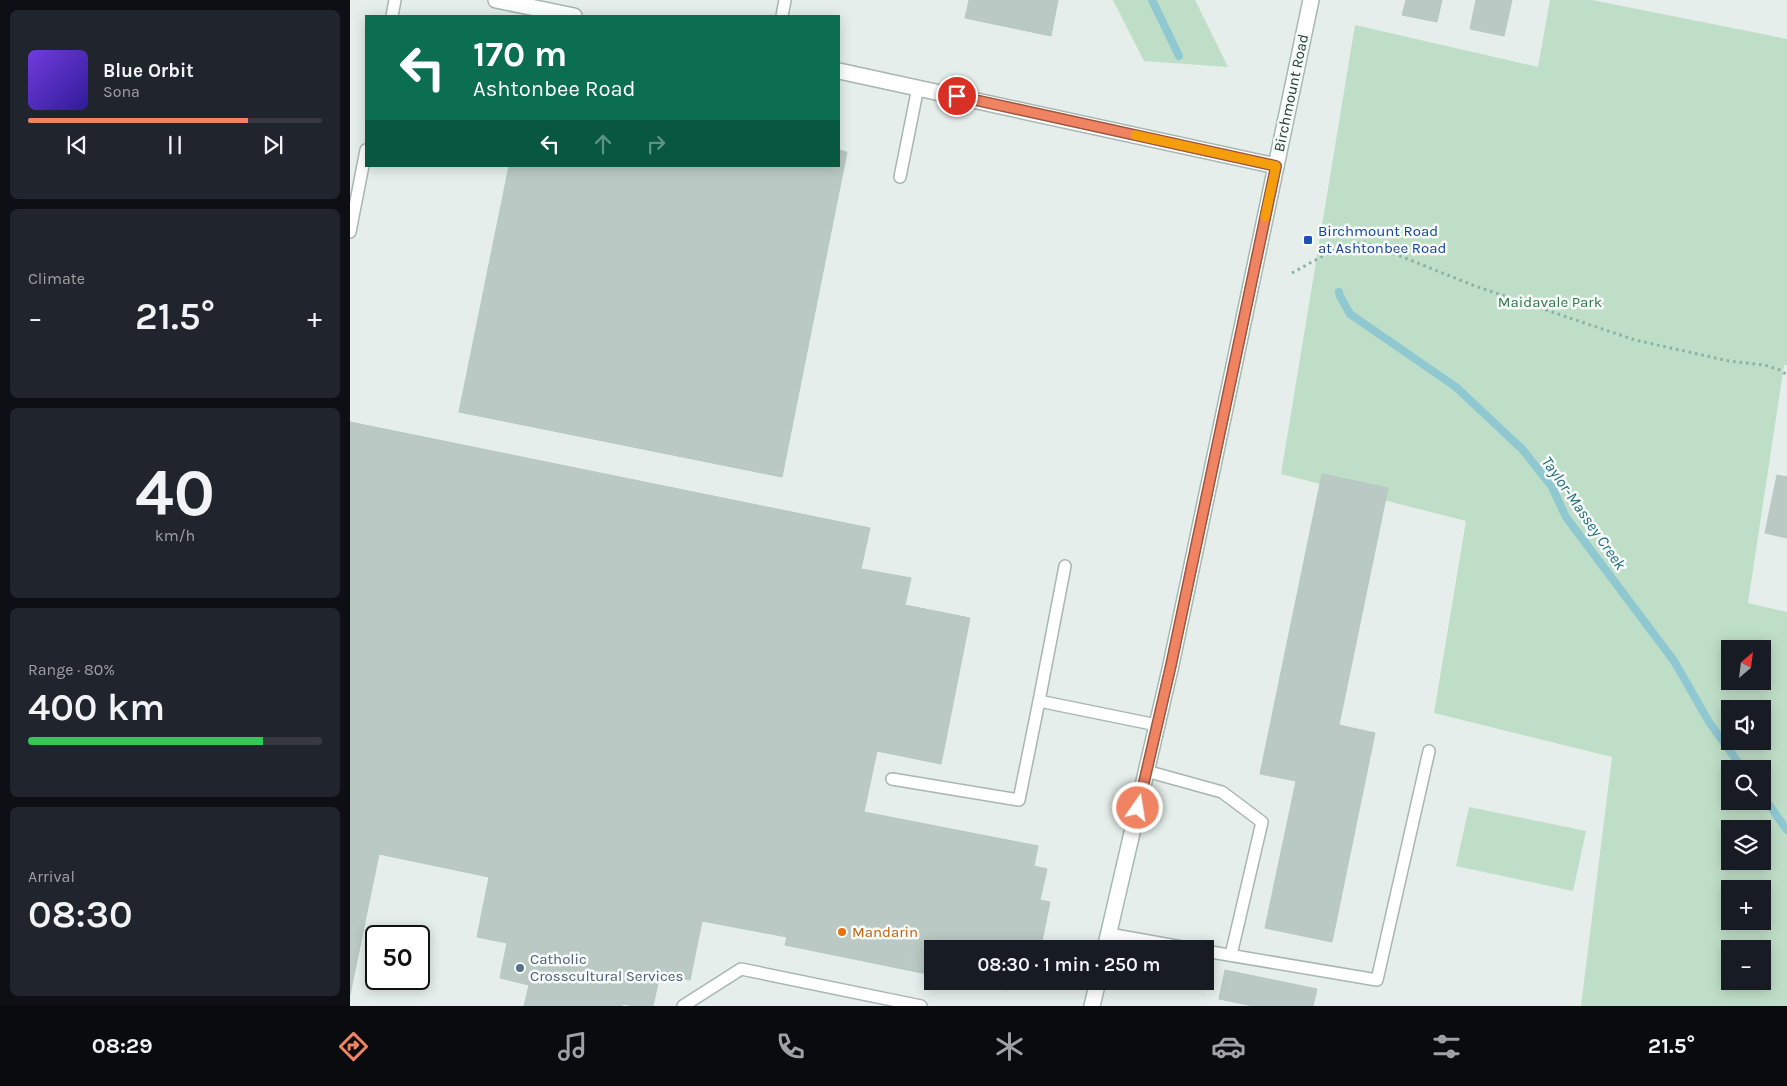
<!DOCTYPE html>
<html lang="en">
<head>
<meta charset="utf-8">
<style>
  body { margin:0; font-family:Karla,sans-serif; background:#20242c; color:#f1f3f6; height:100vh; display:flex; flex-direction:column; font-size:19px; white-space:nowrap }
  * { box-sizing:border-box; margin:0 }
  p { font-size:16px; color:#9ea1a6 }
  .icon { flex:none; width:28px; height:28px; fill:none; stroke:currentColor; stroke-width:2; stroke-linecap:round; stroke-linejoin:round }
  .map { position:relative; flex:1; overflow:hidden }
  .sheet { display:flex; flex-direction:column; gap:10px; padding:10px; background:#0d0f14; width:350px }
  .sheet>* { flex:none }
  .top-card { position:absolute; left:15px; top:15px; width:475px; height:152px; border-radius:0px; box-shadow:0 2px 12px #0003; background:#0b6e4f; color:#fff; overflow:hidden }
  .needle { width:32px; rotate:28deg }
  .fabs { position:absolute; left:1371px; top:640px; display:grid; gap:10px }
  .fabs a { display:grid; place-items:center; width:50px; height:50px; border-radius:0px; background:#171b24; box-shadow:0 2px 12px #0003; font-size:25px }
  .speed { position:absolute; left:15px; top:925px; display:flex; gap:10px; font-size:25px; font-weight:700; text-align:center }
  .speed>* { display:grid; place-content:center; width:65px; height:65px; border-radius:50%; background:#171b24; box-shadow:0 2px 12px #0003; line-height:1 }
  .speed .limit { border:2px solid #111; border-radius:8px; background:#fff; color:#111 }
  .pin { position:absolute; display:grid; place-items:center; width:42px; height:42px; color:#fff; margin:-21px; border:2px solid #fff; border-radius:50%; box-shadow:0 1px 5px #0007 }
  .me { position:absolute; width:55px; margin:-28px; rotate:13deg; stroke-linejoin:round; filter:drop-shadow(0 0 4px #0008) }
  .turn { display:flex; align-items:center; gap:18px; height:105px; padding:0 25px; font-size:22px }
  .turn .icon { width:65px; height:65px; stroke-width:2.5 }
  .turn b { display:block; font-size:35px; line-height:42px }
  .lanes { display:flex; align-items:center; height:48px; padding:0 25px; background:#0003; justify-content:center; gap:25px; direction:ltr }
  .lanes .off { opacity:.35 }
  .big { font-size:38px; font-weight:600; line-height:1.1 }
  .sheet .tile { flex:1; display:flex; flex-direction:column; justify-content:center; gap:8px; min-width:0; padding:0 18px; border-radius:8px; background:#20242c }
  .sheet .dial { align-items:center; gap:0 }
  .dial b { font-size:65px; line-height:1 }
  .song { display:flex; align-items:center; gap:15px }
  .cover { width:60px; height:60px; border-radius:8px; background:linear-gradient(135deg,hsl(260 70% 55%),hsl(250 70% 35%)) }
  .played { height:5px; border-radius:2px; background:linear-gradient(90deg,#ef8362 75%,#363941 75%) }
  .keys { display:flex; justify-content:space-around; direction:ltr }
  .heat { display:flex; justify-content:space-between; align-items:center; font-size:28px; direction:ltr }
  .charge { height:8px; border-radius:4px; background:linear-gradient(90deg,#34c759 80%,#363941 0) }
  .trip { position:absolute; left:574px; top:940px; width:290px; height:50px; border-radius:0px; background:#171b24; box-shadow:0 2px 12px #0003; font-weight:600; line-height:50px; text-align:center }
  .tabs { display:flex; height:80px; justify-content:space-around; align-items:center; background:#090b0e; color:#9ea1a6 }
  .tabs .icon { width:35px; height:35px }
  .tabs .on { color:#ef8362 }
  .tabs b { font-size:22px; color:#f1f3f6 }
  main { display:flex; flex:1; min-height:0 }
  .map>svg:first-child { display:block }
  .green { fill:#bfdec7; fill-rule:evenodd }
  .lines { fill:none; stroke-linecap:round; stroke-linejoin:round }
  .stream { stroke:#8fc8d1; stroke-width:8 }
  .building { fill:#bac9c3; stroke:#b7c7c1 }
  .service-casing { stroke:#a7b6b1; stroke-width:14 }
  .tertiary-casing { stroke:#a7b6b1; stroke-width:18 }
  .secondary-casing { stroke:#a3b9b1; stroke-width:18 }
  .path { stroke:#86b1a3; stroke-width:3; stroke-dasharray:2.5 4; stroke-linecap:butt }
  .service { stroke:#fff; stroke-width:11 }
  .tertiary { stroke:#fff; stroke-width:15 }
  .secondary { stroke:#fff; stroke-width:15 }
  .route-casing { stroke:#9b5540; stroke-width:12 }
  .route { stroke:#ef8362; stroke-width:9 }
  .slow { stroke:#f59e0b; stroke-width:9 }
  .transit-dot { fill:#1a4fb4; stroke:#f6faf8; stroke-width:2 }
  .food-dot { fill:#e8710a; stroke:#f6faf8; stroke-width:2 }
  .service-dot { fill:#5c6f8a; stroke:#f6faf8; stroke-width:2 }
  .labels { text-anchor:middle; dominant-baseline:central; stroke-width:5; stroke-linejoin:round; paint-order:stroke }
  .street-label { font-size:15px; fill:#244038; stroke:#f6faf8 }
  .transit-label { font-size:15px; fill:#164399; stroke:#f6faf8; text-anchor:start }
  .park-label { font-size:15px; fill:#2f764a; stroke:#f6faf8 }
  .food-label { font-size:15px; fill:#c56008; stroke:#f6faf8; text-anchor:start }
  .service-label { font-size:15px; fill:#4e5e75; stroke:#f6faf8; text-anchor:start }
  .water-label { font-size:16px; font-style:italic; fill:#1f6d7b; stroke:#f6faf8 }
</style>
</head>
<body>
<main>
<section class="sheet">
<div class="tile">
<div class="song"><i class="cover"></i><div><b>Blue Orbit</b><p>Sona</p></div></div>
<div class="played"></div>
<div class="keys"><svg class="icon" aria-label="previous" viewBox="0 0 24 24"><path d="M18 5L8 12l10 7zM5 5v14"/></svg><svg class="icon" aria-label="pause" viewBox="0 0 24 24"><path d="M8 5v14M16 5v14"/></svg><svg class="icon" aria-label="next" viewBox="0 0 24 24"><path d="M6 5l10 7-10 7zM19 5v14"/></svg></div>
</div>
<div class="tile"><p>Climate</p>
<div class="heat"><a>−</a><b class="big">21.5°</b><a>+</a></div>
</div>
<div class="tile dial"><b>40</b><p>km/h</p></div>
<div class="tile"><p>Range · 80%</p><b class="big">400 km</b><div class="charge"></div></div>
<div class="tile"><p>Arrival</p><b class="big">08:30</b></div>
</section>
<div class="map">
<svg width="1437" height="1006" viewBox="0 0 1437 1006">
  <rect width="100%" height="100%" fill="#e5eeea"/>
  <g class="green">
    <polygon points="763,0 845,0 878,67 794,61"/>
    <path d="M1200,0H1242L1437,39V365H1434L1398,603L1437,612V1006H1231L1262,757L1084,713L1116,521L931,474L1005,25L1188,67ZM1380,649H1412V681H1380ZM1380,709H1412V741H1380ZM1380,769H1412V801H1380ZM1380,829H1412V861H1380ZM1380,889H1412V921H1380ZM1380,949H1412V981H1380Z"/>
    <polygon points="1119,807 1236,831 1223,891 1106,866"/>
  </g>
  <g class="lines">
    <g class="stream">
      <polyline points="802,0 829,56"/>
      <polyline points="989,292 990,296 1000,314 1106,387 1173,450 1202,487 1216,517 1324,661 1359,722 1393,769"/>
      <polyline points="1412,795 1437,830"/>
    </g>
  </g>
  <g class="building">
    <polygon points="619,0 708,0 701,36 615,18"/>
    <polygon points="1056,0 1092,0 1087,22 1052,15"/>
    <polygon points="1126,0 1162,0 1154,36 1120,29"/>
    <polygon points="489,150 497,152 432,477 109,412 159,166 489,166"/>
    <polygon points="0,422 520,528 511,569 561,578 555,605 620,618 591,764 527,751 514,812 688,846 684,866 697,869 690,900 700,902 691,946 681,943 680,949 582,949 582,975 435,945 437,937 352,921 340,980 310,974 303,1006 284,1006 273,1004 272,1006 174,1006 179,985 150,978 157,943 127,937 139,877 29,854 0,995"/>
    <polygon points="972,474 1038,488 989,725 1025,733 982,942 915,928 946,781 910,774"/>
    <polygon points="1427,475 1437,477 1437,538 1415,533"/>
    <polygon points="875,970 967,989 963,1006 903,1006 869,999"/>
    <polygon points="614,981 660,981 658,990"/>
  </g>
  <g class="lines">
    <defs>
      <g id="service">
        <polyline points="42,16 45,0"/>
        <polyline points="432,16 435,0"/>
        <polyline points="550,177 568,87"/>
        <polyline points="0,232 16,150"/>
        <polyline points="715,566 689,701 807,725"/>
        <polyline points="796,771 872,792 912,822 881,955"/>
        <polyline points="542,779 669,800 689,701"/>
        <polyline points="759,934 843,949"/>
        <polyline points="855,951 1027,980 1079,751"/>
        <polyline points="333,1006 391,969 571,1006"/>
      </g>
      <g id="tertiary">
        <polyline points="146,0 224,16"/>
        <polyline points="489,71 926,166"/>
      </g>
      <g id="secondary">
        <polyline points="755,949 821,665 961,0"/>
        <polyline points="742,1006 748,981"/>
      </g>
    </defs>
    <use href="#service" class="service-casing"/>
    <use href="#tertiary" class="tertiary-casing"/>
    <use href="#secondary" class="secondary-casing"/>
    <polyline class="path" points="942,273 989,247 1015,242 1125,286 1285,340 1379,361 1414,365 1430,370 1437,375"/>
    <use href="#service" class="service"/>
    <use href="#tertiary" class="tertiary"/>
    <use href="#secondary" class="secondary"/>
  </g>
  <g class="lines">
    <defs>
      <polyline id="route" points="607,96 926,166 821,665 788,808"/>
    </defs>
    <use href="#route" class="route-casing"/>
    <use href="#route" class="route"/>
    <polyline class="slow" points="785,135 926,166 915,217"/>
  </g>
  <rect class="transit-dot" x="953" y="235" width="10" height="10" rx="2.5"/>
  <circle class="food-dot" cx="492" cy="932" r="5"/>
  <circle class="service-dot" cx="170" cy="968" r="5"/>
  <g class="labels">
    <g class="street-label">
      <text transform="translate(941 93) rotate(-78)">Birchmount Road</text>
    </g>
    <g class="transit-label">
      <text x="968" y="231">Birchmount Road<tspan x="968" dy="17">at Ashtonbee Road</tspan></text>
    </g>
    <g class="park-label">
      <text x="1200" y="302">Maidavale Park</text>
    </g>
    <g class="food-label">
      <text x="502" y="932">Mandarin</text>
    </g>
    <g class="service-label">
      <text x="180" y="959">Catholic<tspan x="180" dy="17">Crosscultural Services</tspan></text>
    </g>
    <g class="water-label">
      <text transform="translate(1234 513) rotate(55)">Taylor-Massey Creek</text>
    </g>
  </g>
</svg>
<div class="fabs">
<a><svg class="needle" viewBox="-14 -14 28 28"><path d="M0-13l5 13h-10z" fill="#e53935"/><path d="M0 13l5-13h-10z" fill="#9ea1a6"/></svg></a>
<a><svg class="icon" aria-label="sound" viewBox="0 0 24 24"><path d="M4 9h4l5-4v14l-5-4H4zM17 9q2 3 0 6"/></svg></a>
<a><svg class="icon" aria-label="search" viewBox="0 0 24 24"><circle cx="10" cy="10" r="6"/><path d="M15 15l6 6"/></svg></a>
<a><svg class="icon" aria-label="layers" viewBox="0 0 24 24"><path d="M12 4l9 5-9 5-9-5zM3 14l9 5 9-5"/></svg></a>
<a>+</a>
<a>−</a>
</div>
<div class="speed"><div class="limit">50</div></div>
<div class="pin" style="left:607px;top:96px;background:#d93025"><svg class="icon" aria-label="arrive" viewBox="0 0 24 24"><path d="M6 21V4h12l-3 4 3 4H6"/></svg></div>
<svg class="me" style="left:788px;top:808px" viewBox="-20 -20 40 40"><circle r="17" fill="#ef8362" stroke="#fff" stroke-width="3"/><path d="M0-11L8 9 0 5-8 9z" fill="#fff"/></svg>
<div class="trip">08:30 · 1 min · 250 m</div>
<div class="top-card">
<div class="turn"><svg class="icon" aria-label="left" viewBox="0 0 24 24"><path d="M17 20v-9H6M10 6l-5 5 5 5"/></svg><div><b>170 m</b>Ashtonbee Road</div></div>
<div class="lanes"><svg class="icon" aria-label="left" viewBox="0 0 24 24"><path d="M17 20v-9H6M10 6l-5 5 5 5"/></svg><svg class="icon off" aria-label="ahead" viewBox="0 0 24 24"><path d="M12 20V5M6 11l6-6 6 6"/></svg><svg class="icon off" aria-label="right" viewBox="0 0 24 24"><path d="M7 20v-9h11M14 6l5 5-5 5"/></svg></div>
</div>
</div>
</main>
<nav class="tabs">
<b>08:29</b>
<svg class="icon on" aria-label="directions" viewBox="0 0 24 24"><path d="M12 3l9 9-9 9-9-9zM9 14v-3h6M13 9l2 2-2 2"/></svg>
<svg class="icon" aria-label="music" viewBox="0 0 24 24"><path d="M9 18V5l10-2v13"/><circle cx="6" cy="18" r="3"/><circle cx="16" cy="16" r="3"/></svg>
<svg class="icon" aria-label="phone" viewBox="0 0 24 24"><path d="M5 4h4l2 5-3 2q2 4 5 5l2-3 5 2v4C11 20 4 13 5 4z"/></svg>
<svg class="icon" aria-label="climate" viewBox="0 0 24 24"><path d="M12 3v18M4 7l16 10M4 17L20 7"/></svg>
<svg class="icon" aria-label="car" viewBox="0 0 24 24"><path d="M5 17H2v-5l4-1 3-4h7l3 4 3 1v5h-3M9 17h6M6 11h13"/><circle cx="7" cy="17" r="2"/><circle cx="17" cy="17" r="2"/></svg>
<svg class="icon" aria-label="filters" viewBox="0 0 24 24"><path d="M4 7h16M4 17h16"/><circle cx="9" cy="7" r="2"/><circle cx="15" cy="17" r="2"/></svg>
<b>21.5°</b>
</nav>
</body>
</html>
